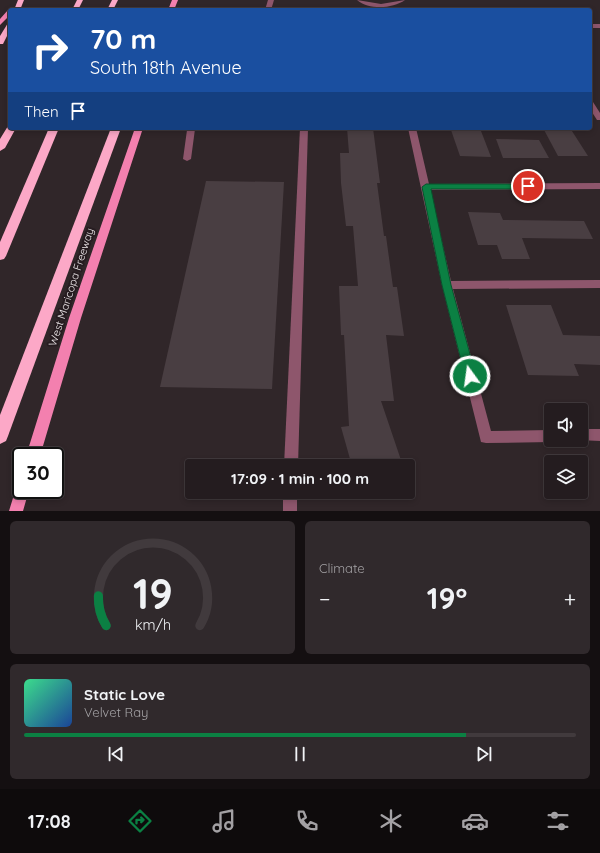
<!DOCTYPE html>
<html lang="en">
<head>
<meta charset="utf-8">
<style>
  body { margin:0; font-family:Quicksand,sans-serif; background:#30292c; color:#f1f3f6; height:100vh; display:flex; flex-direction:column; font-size:15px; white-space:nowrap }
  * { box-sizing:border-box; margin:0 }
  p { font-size:13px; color:#a3a1a4 }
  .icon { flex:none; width:22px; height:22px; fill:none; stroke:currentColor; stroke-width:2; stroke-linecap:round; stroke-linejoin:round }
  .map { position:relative; height:511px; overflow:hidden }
  .details { display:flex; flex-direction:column; gap:10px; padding:10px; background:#140f11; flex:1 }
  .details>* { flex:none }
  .guide { position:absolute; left:8px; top:8px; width:584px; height:122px; border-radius:4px; box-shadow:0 2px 6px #0003,0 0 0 1px #413a3d; background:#1a4fa0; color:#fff; overflow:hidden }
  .fabs { position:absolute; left:544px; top:403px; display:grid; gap:8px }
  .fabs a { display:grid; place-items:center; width:44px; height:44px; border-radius:4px; background:#241c1f; box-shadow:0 2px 6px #0003,0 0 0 1px #413a3d; font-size:20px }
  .speed { position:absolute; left:12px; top:447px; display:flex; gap:8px; font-size:20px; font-weight:700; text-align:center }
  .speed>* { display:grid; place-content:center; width:52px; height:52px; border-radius:50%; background:#241c1f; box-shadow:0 2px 6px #0003,0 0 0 1px #413a3d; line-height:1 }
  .speed .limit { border:2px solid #111; border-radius:6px; background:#fff; color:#111 }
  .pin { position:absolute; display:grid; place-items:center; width:34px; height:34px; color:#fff; margin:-17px; border:2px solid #fff; border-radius:50%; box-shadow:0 1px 4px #0007 }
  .me { position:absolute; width:44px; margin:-22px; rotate:346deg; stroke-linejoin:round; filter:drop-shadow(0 0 3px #0008) }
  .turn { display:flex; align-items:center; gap:14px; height:84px; padding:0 16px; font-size:18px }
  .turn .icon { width:52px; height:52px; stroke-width:2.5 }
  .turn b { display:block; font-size:28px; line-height:34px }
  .then { display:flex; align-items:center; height:38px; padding:0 16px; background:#0003; gap:8px; font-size:15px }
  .big { font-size:30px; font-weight:800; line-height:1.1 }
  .details .card { flex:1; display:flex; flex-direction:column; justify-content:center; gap:6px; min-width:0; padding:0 14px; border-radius:6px; background:#30292c }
  .details .dial { align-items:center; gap:0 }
  .dial svg { height:104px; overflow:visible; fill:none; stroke:#413a3d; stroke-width:7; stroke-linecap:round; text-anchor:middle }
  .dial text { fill:#f1f3f6; stroke:none }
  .song { display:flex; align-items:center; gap:12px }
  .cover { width:48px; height:48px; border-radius:6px; background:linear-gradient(135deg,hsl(150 70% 55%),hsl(220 70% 35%)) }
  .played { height:4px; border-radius:2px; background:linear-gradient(90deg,#0b8043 80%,#413a3d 80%) }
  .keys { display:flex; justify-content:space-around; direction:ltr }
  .heat { display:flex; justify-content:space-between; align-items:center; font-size:22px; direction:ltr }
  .details .tiles { flex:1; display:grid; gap:10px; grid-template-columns:1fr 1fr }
  .card:last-child { grid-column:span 2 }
  .trip { position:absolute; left:185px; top:459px; width:230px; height:40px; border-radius:4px; background:#241c1f; box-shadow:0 2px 6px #0003,0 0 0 1px #413a3d; font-weight:800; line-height:40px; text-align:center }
  .menu { display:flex; height:64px; justify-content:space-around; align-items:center; background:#0e0b0c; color:#a3a1a4 }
  .menu .icon { width:28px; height:28px }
  .menu .active { color:#0b8043 }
  .menu b { font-size:18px; color:#f1f3f6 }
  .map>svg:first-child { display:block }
  .building { fill:#493e42 }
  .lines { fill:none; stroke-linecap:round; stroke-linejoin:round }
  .minor { fill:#8e566c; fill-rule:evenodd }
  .major { fill:#f380af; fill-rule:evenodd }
  .highway { fill:#fca8c7; fill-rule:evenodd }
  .route { fill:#0b8043; stroke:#07532c }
  .labels { text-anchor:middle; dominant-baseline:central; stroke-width:4; stroke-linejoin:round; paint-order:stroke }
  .street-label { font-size:11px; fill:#ede7e9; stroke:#261c20 }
</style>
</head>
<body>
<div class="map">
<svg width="600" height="511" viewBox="0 0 600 511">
  <rect width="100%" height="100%" fill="#302629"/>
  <g class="building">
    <polygon points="347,128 373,128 380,183 377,183 384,236 386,236 393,287 397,287 404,336 386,335 394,401 381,401 403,466 352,466 341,427 349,426 344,335 341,335 339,286 358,286 353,226 346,226 341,183 340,153 349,153"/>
    <polygon points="543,128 570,128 588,156 558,156"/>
    <polygon points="451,130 481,131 491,157 460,156"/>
    <polygon points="496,139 539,140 549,158 503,158"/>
    <polygon points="206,181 284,182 272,389 160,387"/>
    <polygon points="468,212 500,213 503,220 584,221 593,239 522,238 530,259 502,259 497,245 478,245"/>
    <polygon points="506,305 551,305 563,335 600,336 600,365 574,364 579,376 528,375"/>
  </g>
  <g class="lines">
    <g class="minor">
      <polygon points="268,0 274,0 271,10 265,10"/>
      <path d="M357,0L381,4L405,0C392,9 369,10 357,0Z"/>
      <rect x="590" y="24" width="10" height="4"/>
      <polygon points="590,102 593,102 600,113 600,120 597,120 590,109"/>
      <polygon points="135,128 169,128 165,130 138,131 135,131"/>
      <polygon points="184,128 195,129 191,159 187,161 183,159 187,130"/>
      <polygon points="300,128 308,128 298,466 284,466"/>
      <polygon points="408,128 416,128 429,184 600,183 600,189 430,190 451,281 600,280 600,288 453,289 491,431 551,430 551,440 556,440 551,442 486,443 481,442 442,285"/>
      <polygon points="581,429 600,429 600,441 578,440 581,440"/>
      <rect x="283" y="492" width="14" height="19"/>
    </g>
    <g class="major">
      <polygon points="172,0 178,0 174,10 168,10"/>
      <polygon points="8,10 12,10 10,10 10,15 0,25 0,19"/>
      <polygon points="135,128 143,128 81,318 40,456 26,456 69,318"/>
      <polygon points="21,483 21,490 29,490 23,511 9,511 17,485"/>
    </g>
    <g class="highway">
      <polygon points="18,0 24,0 20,10 14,10"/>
      <polygon points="77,0 83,0 78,10 72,10"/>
      <polygon points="112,0 118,0 113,10 107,10"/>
      <polygon points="10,22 10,30 3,44 0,44 0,36 8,23"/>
      <polygon points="10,125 10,128 16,128 5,148 0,151 0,139 8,126"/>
      <polygon points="49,128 59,128 6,256 4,259 0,260 0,242"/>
      <polygon points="111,128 121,128 8,436 6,441 0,444 0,415"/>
    </g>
  </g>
  <polygon class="route" points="426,184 528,184 532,186 528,189 431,189 451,285 476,376 474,379 470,381 466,379 465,376 442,285 422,187"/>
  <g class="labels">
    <g class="street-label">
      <text transform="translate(71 287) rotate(-72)">West Maricopa Freeway</text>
    </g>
  </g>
</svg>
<div class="fabs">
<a><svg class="icon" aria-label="sound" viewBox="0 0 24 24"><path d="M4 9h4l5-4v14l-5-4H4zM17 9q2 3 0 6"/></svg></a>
<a><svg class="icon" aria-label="layers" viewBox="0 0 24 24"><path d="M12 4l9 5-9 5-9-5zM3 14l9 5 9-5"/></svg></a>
</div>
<div class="speed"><div class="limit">30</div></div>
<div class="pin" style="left:528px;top:186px;background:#d93025"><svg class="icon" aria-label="arrive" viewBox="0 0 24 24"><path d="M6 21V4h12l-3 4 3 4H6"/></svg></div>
<svg class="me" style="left:470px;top:376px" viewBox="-20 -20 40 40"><circle r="17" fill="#0b8043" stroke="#fff" stroke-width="3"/><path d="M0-11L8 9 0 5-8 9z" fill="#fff"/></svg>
<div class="trip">17:09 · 1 min · 100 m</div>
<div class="guide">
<div class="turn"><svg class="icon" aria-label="right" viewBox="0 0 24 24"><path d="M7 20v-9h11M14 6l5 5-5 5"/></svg><div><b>70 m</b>South 18th Avenue</div></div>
<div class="then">Then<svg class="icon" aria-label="arrive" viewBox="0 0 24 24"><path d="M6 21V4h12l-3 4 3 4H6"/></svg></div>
</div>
</div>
<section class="details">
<div class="tiles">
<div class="card dial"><svg viewBox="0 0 100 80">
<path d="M14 69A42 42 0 1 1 86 69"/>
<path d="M14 69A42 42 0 0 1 8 46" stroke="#0b8043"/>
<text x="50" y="56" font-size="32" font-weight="700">19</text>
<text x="50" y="72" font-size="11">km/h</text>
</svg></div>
<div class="card"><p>Climate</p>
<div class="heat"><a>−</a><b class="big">19°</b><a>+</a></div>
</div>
<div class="card">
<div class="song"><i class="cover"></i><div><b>Static Love</b><p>Velvet Ray</p></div></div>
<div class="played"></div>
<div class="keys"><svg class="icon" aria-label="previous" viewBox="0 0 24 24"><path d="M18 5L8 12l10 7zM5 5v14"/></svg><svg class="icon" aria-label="pause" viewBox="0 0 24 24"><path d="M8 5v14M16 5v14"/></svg><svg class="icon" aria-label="next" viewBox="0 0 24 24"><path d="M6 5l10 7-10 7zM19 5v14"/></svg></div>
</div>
</div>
</section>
<nav class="menu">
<b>17:08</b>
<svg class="icon active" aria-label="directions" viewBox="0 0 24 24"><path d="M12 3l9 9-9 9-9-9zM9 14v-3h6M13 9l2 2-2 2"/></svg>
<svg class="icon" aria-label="music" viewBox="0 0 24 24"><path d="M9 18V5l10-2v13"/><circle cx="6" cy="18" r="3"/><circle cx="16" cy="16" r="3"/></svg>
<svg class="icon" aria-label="phone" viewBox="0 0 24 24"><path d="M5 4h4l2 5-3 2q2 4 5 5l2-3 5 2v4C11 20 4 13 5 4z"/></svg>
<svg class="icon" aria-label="climate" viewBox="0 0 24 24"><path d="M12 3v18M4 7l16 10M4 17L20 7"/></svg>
<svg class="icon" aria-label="car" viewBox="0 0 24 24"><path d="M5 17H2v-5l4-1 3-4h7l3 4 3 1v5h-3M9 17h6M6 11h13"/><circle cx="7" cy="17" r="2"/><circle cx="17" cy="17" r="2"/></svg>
<svg class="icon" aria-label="filters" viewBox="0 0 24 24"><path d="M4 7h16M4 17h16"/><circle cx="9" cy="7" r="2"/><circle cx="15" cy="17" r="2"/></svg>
</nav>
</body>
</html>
